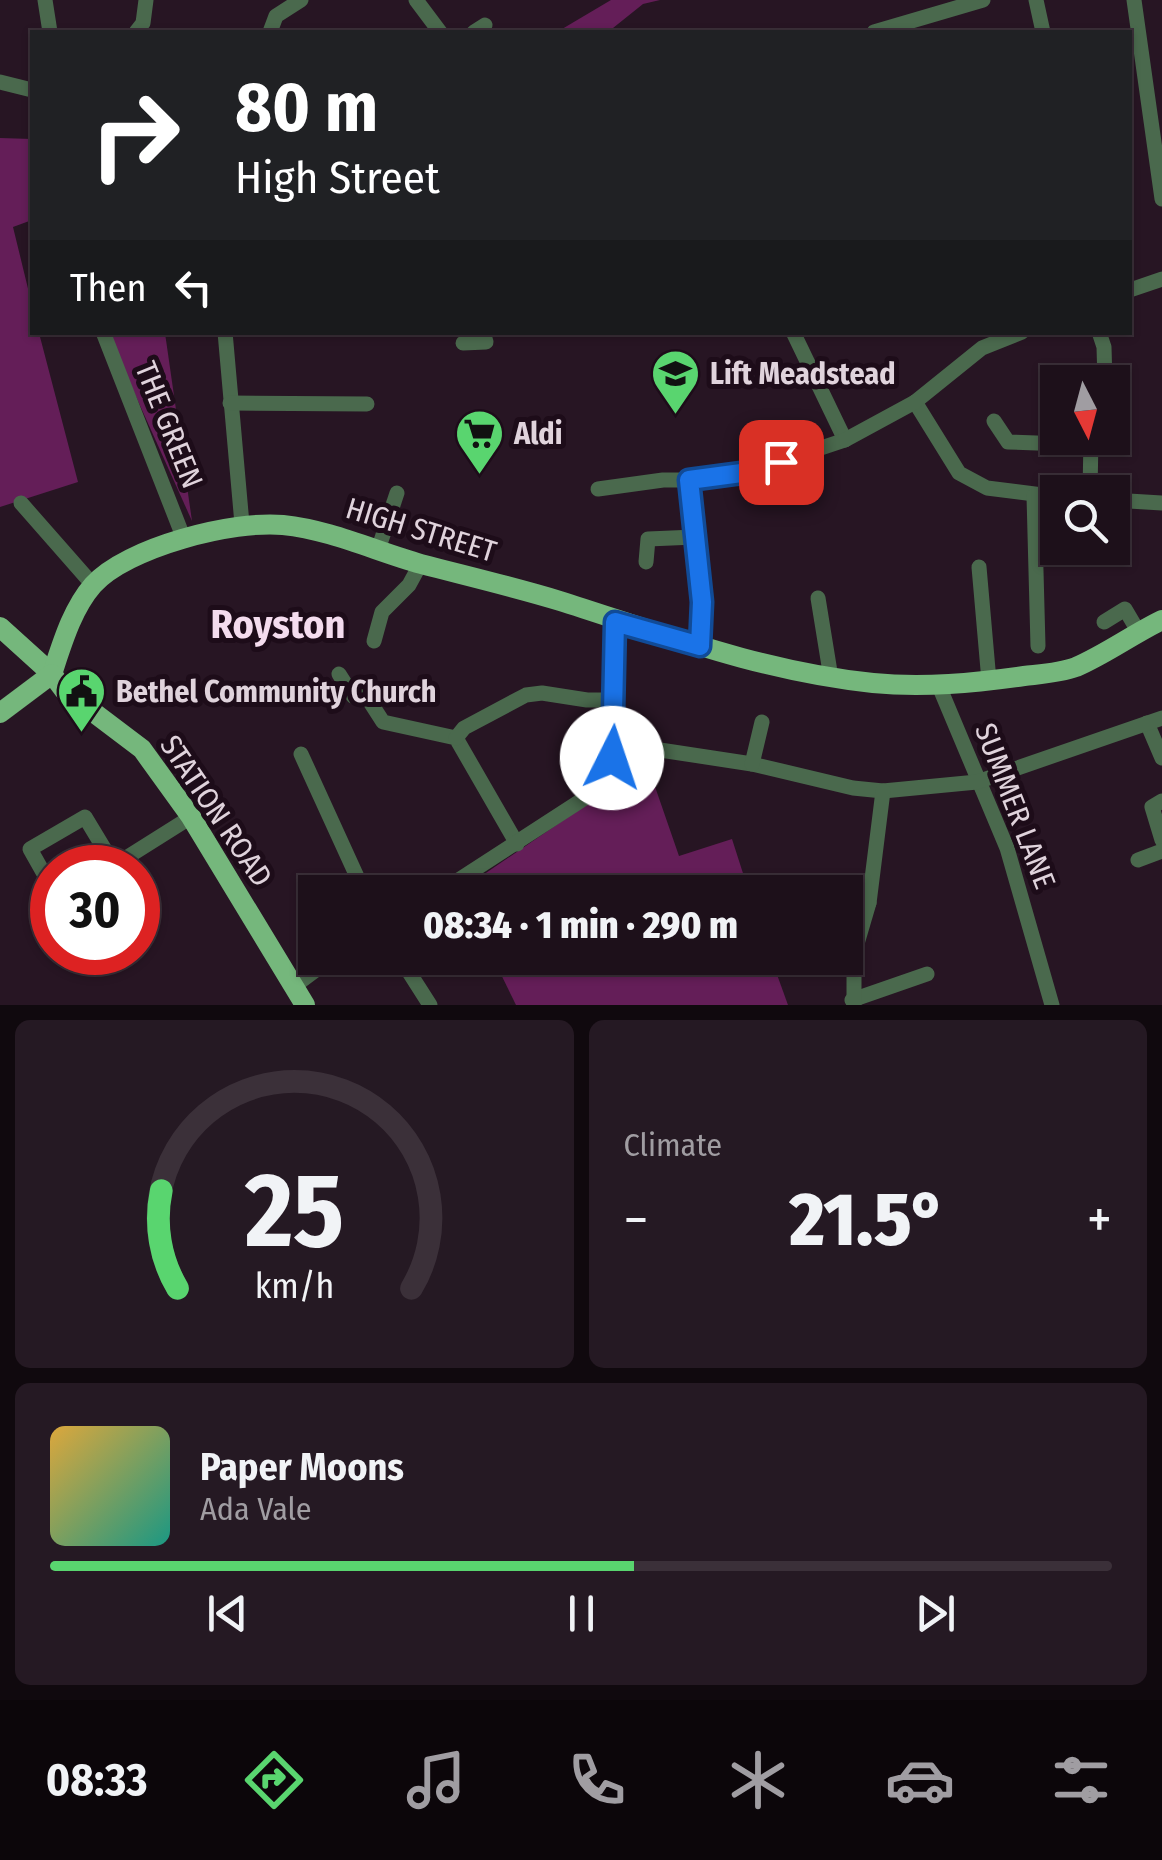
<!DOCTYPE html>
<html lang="en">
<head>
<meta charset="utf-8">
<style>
  body { margin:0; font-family:"Fira Sans Condensed",sans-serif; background:#251923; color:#f1f3f6; height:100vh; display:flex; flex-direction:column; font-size:38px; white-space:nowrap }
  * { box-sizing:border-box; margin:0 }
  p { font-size:32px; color:#a09da2 }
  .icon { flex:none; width:55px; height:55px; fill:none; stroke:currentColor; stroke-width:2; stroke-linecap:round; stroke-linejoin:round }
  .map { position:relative; height:1005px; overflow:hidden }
  .drawer { display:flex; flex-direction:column; gap:15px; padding:15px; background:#10090e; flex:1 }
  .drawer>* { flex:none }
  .banner { position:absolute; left:30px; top:30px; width:1102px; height:305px; border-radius:0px; box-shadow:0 2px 8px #0004,0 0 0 2px #3b3039; background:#202124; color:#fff; overflow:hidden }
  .needle { width:65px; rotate:174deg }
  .controls { position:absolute; left:1040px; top:365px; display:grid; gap:20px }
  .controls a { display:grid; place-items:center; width:90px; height:90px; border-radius:0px; background:#1d101a; box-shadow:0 2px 8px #0004,0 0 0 2px #3b3039; font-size:50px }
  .speed { position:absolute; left:30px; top:845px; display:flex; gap:20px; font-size:50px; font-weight:700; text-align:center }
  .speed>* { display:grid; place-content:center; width:130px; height:130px; border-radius:50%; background:#1d101a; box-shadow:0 2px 8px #0004,0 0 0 2px #3b3039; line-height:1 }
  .speed .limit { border:15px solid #d22; background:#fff; color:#111 }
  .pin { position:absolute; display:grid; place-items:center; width:85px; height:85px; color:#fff; margin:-42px; border-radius:20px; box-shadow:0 5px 15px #0006 }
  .me { position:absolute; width:110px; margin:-55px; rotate:4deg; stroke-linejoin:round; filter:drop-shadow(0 0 8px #0008) }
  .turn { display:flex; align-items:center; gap:35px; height:210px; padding:0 40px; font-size:45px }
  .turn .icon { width:130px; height:130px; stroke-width:2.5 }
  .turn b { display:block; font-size:70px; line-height:85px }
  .then { display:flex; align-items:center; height:95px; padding:0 40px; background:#0003; gap:20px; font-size:38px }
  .big { font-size:75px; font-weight:800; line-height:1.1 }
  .drawer .widget { flex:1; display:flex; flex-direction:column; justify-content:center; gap:15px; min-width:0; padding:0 35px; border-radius:15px; background:#251923 }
  .drawer .dial { align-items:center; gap:0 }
  .dial svg { height:260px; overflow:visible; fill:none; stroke:#3b3039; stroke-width:7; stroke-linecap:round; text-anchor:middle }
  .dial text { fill:#f1f3f6; stroke:none }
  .song { display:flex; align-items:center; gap:30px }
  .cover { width:120px; height:120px; border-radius:15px; background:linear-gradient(135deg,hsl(40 70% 55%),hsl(170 70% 35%)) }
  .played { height:10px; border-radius:5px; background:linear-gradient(90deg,#59d56f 55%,#3b3039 55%) }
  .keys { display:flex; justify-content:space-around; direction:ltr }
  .heat { display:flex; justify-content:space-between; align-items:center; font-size:55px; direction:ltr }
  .drawer .tiles { flex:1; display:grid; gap:15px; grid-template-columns:1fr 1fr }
  .widget:last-child { grid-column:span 2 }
  .trip { position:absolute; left:298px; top:875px; width:565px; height:100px; border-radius:0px; background:#1d101a; box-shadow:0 2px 8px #0004,0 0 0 2px #3b3039; font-weight:800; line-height:100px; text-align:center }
  .tab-bar { display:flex; height:160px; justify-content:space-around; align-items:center; background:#0c060a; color:#a09da2 }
  .tab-bar .icon { width:70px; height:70px }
  .tab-bar .active { color:#59d56f }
  .tab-bar b { font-size:45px; color:#f1f3f6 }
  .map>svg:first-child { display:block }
  .green { fill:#641e58 }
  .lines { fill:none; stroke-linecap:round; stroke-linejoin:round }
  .minor { stroke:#4a694d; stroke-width:15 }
  .major { stroke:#75b77c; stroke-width:20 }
  .route-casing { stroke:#114b97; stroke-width:25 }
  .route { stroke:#1a73e8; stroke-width:18 }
  .labels { text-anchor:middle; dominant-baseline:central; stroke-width:10; stroke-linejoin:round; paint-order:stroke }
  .poi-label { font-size:30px; font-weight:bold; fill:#e0d3dc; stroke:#1d0c19; text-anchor:start }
  .street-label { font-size:30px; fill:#e0d3dc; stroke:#1d0c19 }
  .district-label { font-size:40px; font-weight:bold; fill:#f4dcee; stroke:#1d0c19 }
</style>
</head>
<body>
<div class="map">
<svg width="1162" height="1005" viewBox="0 0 1162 1005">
  <rect width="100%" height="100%" fill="#271523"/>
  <g class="green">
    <polygon points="611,0 660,0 643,4 608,32 557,32"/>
    <polygon points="0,138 32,139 32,220 13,227 32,305 32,332 39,333 78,482 0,507"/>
    <polygon points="110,333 165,333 192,521 115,350"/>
    <polygon points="628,751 643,752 679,856 732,839 749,892 458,892 596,798 620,771"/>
    <polygon points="493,958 771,958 788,1005 516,1005"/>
  </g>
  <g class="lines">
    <g class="minor">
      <polyline points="45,0 50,32"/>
      <polyline points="416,0 440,32"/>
      <polyline points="1036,0 1043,32"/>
      <polyline points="1134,0 1162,199"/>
      <polyline points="136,32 143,23 146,0"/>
      <polyline points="270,32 276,16 301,0"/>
      <polyline points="474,32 485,25"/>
      <polyline points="874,32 983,0"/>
      <polyline points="0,82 32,90"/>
      <polyline points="1130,290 1162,279"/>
      <polyline points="103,332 184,539"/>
      <polyline points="225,332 242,524"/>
      <polyline points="793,332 845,440"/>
      <polyline points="1099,332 1104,347 1105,382"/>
      <polyline points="463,343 486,342 483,332"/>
      <polyline points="915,402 959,473 987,488 1058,497"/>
      <polyline points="230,403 367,404"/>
      <polyline points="994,421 1008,442 1091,445"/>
      <polyline points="598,489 663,480 689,480"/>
      <polyline points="1090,492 1091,438"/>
      <polyline points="1034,496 1038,646"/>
      <polyline points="1112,500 1162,503"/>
      <polyline points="21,503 93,585"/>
      <polyline points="378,550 397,493"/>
      <polyline points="646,562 648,539 695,537"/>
      <polyline points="979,567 989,681"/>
      <polyline points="818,598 831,678"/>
      <polyline points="1104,622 1125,609 1138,631"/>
      <polyline points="374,641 382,612 409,585 421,563"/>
      <polyline points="699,647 702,603 689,480 749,472 845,440 915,402 982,348 1022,332"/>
      <polyline points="339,674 353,696 365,694 383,722 456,738 517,844"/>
      <polyline points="939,686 1007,848 1052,1005"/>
      <polyline points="1147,723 1162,758"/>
      <polyline points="456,738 464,728 526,695 542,693 587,700 615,700"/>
      <polyline points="614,743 752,764 853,788 883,791 977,782 1162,718"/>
      <polyline points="301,754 364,892"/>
      <polyline points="752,764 762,722"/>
      <polyline points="1162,801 1152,807 1162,840"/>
      <polyline points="1138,860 1162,851"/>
      <polyline points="110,868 191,817"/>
      <polyline points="775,883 819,892"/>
      <polyline points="52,888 30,849 85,817 114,865"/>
      <polyline points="440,892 588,796 607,775 612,758 615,622"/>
      <polyline points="845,898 869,903"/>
      <polyline points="400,958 430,1005"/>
      <polyline points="293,987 332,958"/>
      <polyline points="852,1000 927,974"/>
      <polyline points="854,1005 854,954 869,903 883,791"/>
    </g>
    <g class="major">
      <polyline points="0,627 52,674 64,690 142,749 191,817 305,1005"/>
      <path d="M52,674C62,644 72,609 93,585C127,547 234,520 283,525C331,530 375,551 421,564C467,576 514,587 560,601C664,634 764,672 873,683C924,688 974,683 1024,676C1041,674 1060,673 1076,667C1106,654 1133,634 1162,620"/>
      <polyline points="0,713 52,674"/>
    </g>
  </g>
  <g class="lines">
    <defs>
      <polyline id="route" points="612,758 615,622 700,646 702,602 689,480 749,472 781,462"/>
    </defs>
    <use href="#route" class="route-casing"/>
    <use href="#route" class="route"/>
  </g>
  <defs>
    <symbol id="school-pin" viewBox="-11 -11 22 30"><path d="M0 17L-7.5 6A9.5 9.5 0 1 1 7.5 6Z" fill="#59d56f" stroke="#1d0c19"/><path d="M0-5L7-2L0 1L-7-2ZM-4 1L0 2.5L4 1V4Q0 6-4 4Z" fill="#111"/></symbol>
    <symbol id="supermarket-pin" viewBox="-11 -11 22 30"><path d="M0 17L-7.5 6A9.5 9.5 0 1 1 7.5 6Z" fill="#59d56f" stroke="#1d0c19"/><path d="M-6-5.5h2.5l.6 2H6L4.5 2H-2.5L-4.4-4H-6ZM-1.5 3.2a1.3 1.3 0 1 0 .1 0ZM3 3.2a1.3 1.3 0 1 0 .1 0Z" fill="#111"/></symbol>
    <symbol id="civic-pin" viewBox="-11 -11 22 30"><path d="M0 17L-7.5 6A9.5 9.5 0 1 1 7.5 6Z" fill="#59d56f" stroke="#1d0c19"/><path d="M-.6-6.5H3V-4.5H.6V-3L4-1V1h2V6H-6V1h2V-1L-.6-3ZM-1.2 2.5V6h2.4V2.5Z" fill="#111"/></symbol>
  </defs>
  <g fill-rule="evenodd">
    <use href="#school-pin" x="648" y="346" width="55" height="75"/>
    <use href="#supermarket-pin" x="452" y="406" width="55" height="75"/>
    <use href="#civic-pin" x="54" y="664" width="55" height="75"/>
  </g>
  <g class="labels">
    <g class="poi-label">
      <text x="710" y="374">Lift Meadstead</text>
      <text x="514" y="434">Aldi</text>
      <text x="116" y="692">Bethel Community Church</text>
    </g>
    <g class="street-label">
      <text transform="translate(169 425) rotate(68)">THE GREEN</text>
      <text transform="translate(421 530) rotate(17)">HIGH STREET</text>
      <text transform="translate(1015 806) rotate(69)">SUMMER LANE</text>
      <text transform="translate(216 811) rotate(56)">STATION ROAD</text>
    </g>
    <g class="district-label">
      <text x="278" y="625">Royston</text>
    </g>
  </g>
</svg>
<div class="controls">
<a><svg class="needle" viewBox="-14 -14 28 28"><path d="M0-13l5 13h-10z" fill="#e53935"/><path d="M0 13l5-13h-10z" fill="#a09da2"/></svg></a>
<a><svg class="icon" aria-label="search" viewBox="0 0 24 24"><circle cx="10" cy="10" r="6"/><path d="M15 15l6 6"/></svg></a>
</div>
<div class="speed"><div class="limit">30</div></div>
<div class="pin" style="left:781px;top:462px;background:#d93025"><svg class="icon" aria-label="arrive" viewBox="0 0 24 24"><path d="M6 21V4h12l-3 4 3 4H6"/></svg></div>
<svg class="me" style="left:612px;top:758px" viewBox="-20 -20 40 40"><circle r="19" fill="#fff"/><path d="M0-13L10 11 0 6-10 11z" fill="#1a73e8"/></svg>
<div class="trip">08:34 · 1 min · 290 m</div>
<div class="banner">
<div class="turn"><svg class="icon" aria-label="right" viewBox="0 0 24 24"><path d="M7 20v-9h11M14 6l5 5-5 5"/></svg><div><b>80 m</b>High Street</div></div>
<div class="then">Then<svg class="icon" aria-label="left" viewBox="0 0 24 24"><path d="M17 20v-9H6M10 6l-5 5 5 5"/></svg></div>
</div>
</div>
<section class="drawer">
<div class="tiles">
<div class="widget dial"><svg viewBox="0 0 100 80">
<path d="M14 69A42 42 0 1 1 86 69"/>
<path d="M14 69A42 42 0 0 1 9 39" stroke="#59d56f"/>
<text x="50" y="56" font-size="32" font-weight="700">25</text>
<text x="50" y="72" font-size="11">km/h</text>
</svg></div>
<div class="widget"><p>Climate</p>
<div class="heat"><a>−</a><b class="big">21.5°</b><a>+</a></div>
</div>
<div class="widget">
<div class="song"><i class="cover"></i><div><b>Paper Moons</b><p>Ada Vale</p></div></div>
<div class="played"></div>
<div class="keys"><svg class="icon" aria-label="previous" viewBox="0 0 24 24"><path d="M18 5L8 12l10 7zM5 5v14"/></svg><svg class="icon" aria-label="pause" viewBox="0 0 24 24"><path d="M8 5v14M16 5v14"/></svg><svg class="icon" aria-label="next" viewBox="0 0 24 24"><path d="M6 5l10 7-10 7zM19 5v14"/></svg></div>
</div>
</div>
</section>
<nav class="tab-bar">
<b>08:33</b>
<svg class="icon active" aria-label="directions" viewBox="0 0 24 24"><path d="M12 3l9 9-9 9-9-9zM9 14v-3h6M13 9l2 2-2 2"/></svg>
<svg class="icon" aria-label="music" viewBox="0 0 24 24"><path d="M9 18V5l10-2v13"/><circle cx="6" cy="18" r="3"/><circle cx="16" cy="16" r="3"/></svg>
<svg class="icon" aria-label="phone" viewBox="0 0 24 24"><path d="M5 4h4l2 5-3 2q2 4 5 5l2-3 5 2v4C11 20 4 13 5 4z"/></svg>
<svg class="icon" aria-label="climate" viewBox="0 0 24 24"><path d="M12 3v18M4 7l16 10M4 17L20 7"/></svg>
<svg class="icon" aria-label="car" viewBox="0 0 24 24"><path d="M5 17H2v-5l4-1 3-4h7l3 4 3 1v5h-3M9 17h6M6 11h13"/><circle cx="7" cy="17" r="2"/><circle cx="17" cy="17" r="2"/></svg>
<svg class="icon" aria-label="filters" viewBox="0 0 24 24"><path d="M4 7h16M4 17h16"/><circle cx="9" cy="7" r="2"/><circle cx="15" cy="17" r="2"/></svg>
</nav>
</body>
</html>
